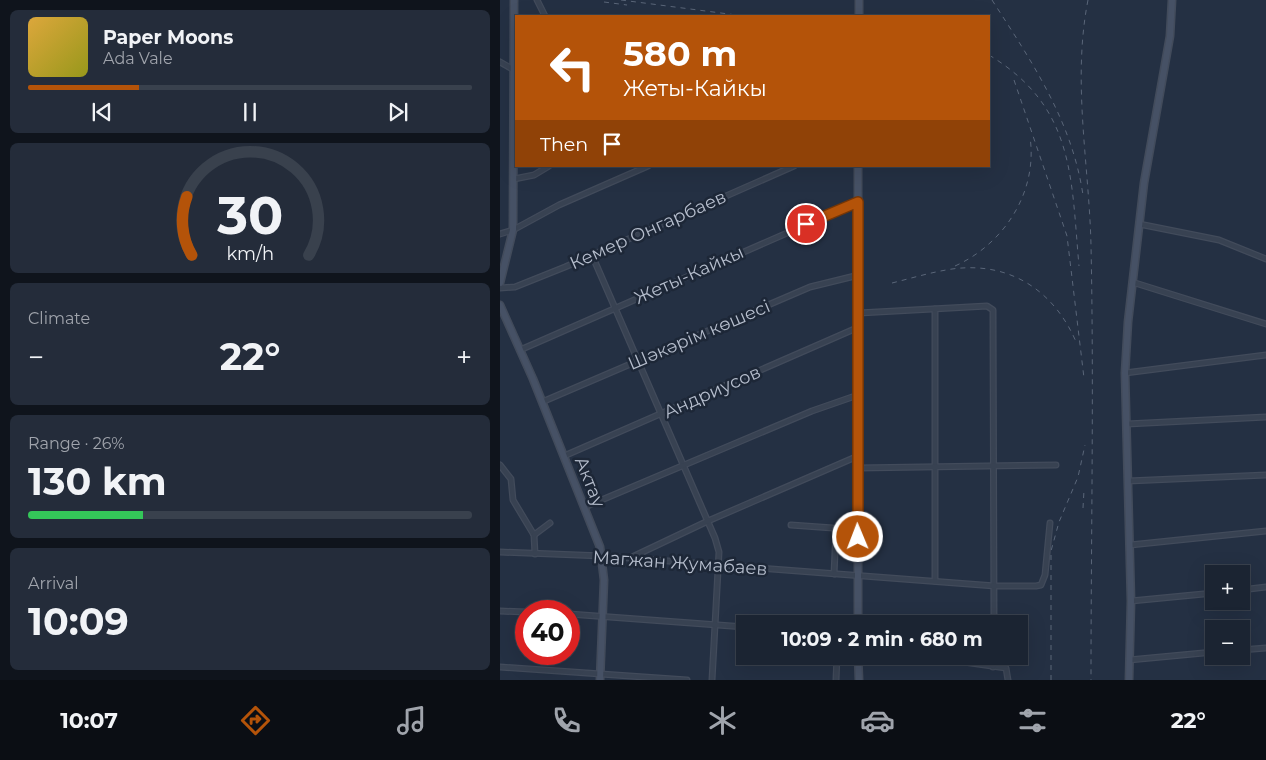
<!DOCTYPE html>
<html lang="en">
<head>
<meta charset="utf-8">
<style>
  body { margin:0; font-family:Montserrat,sans-serif; background:#242c3a; color:#f1f3f6; height:100vh; display:flex; flex-direction:column; font-size:19px; white-space:nowrap }
  * { box-sizing:border-box; margin:0 }
  p { font-size:16px; color:#a0a4ac }
  .icon { flex:none; width:28px; height:28px; fill:none; stroke:currentColor; stroke-width:2; stroke-linecap:round; stroke-linejoin:round }
  .map { position:relative; flex:1; overflow:hidden }
  .details { display:flex; flex-direction:column; gap:10px; padding:10px; background:#0f141c; width:500px }
  .details>* { flex:none }
  .hud { position:absolute; left:15px; top:15px; width:475px; height:152px; border-radius:0px; box-shadow:0 5px 20px #0002,0 0 0 1px #39414d; background:#b45309; color:#fff; overflow:hidden }
  .controls { position:absolute; left:705px; top:565px; display:grid; gap:10px }
  .controls a { display:grid; place-items:center; width:45px; height:45px; border-radius:0px; background:#1b2432; box-shadow:0 5px 20px #0002,0 0 0 1px #39414d; font-size:25px }
  .speed { position:absolute; left:15px; top:600px; display:flex; gap:10px; font-size:25px; font-weight:700; text-align:center }
  .speed>* { display:grid; place-content:center; width:65px; height:65px; border-radius:50%; background:#1b2432; box-shadow:0 5px 20px #0002,0 0 0 1px #39414d; line-height:1 }
  .speed .limit { border:8px solid #d22; background:#fff; color:#111 }
  .pin { position:absolute; display:grid; place-items:center; width:42px; height:42px; color:#fff; margin:-21px; border:2px solid #fff; border-radius:50%; box-shadow:0 1px 5px #0007 }
  .me { position:absolute; width:55px; margin:-28px; rotate:359deg; stroke-linejoin:round; filter:drop-shadow(0 0 4px #0008) }
  .turn { display:flex; align-items:center; gap:18px; height:105px; padding:0 25px; font-size:22px }
  .turn .icon { width:65px; height:65px; stroke-width:2.5 }
  .turn b { display:block; font-size:35px; line-height:42px }
  .then { display:flex; align-items:center; height:48px; padding:0 25px; background:#0003; gap:10px; font-size:19px }
  .big { font-size:38px; font-weight:700; line-height:1.1 }
  .details .card { flex:1; display:flex; flex-direction:column; justify-content:center; gap:8px; min-width:0; padding:0 18px; border-radius:8px; background:#242c3a }
  .details .dial { align-items:center; gap:0 }
  .dial svg { height:130px; overflow:visible; fill:none; stroke:#39414d; stroke-width:7; stroke-linecap:round; text-anchor:middle }
  .dial text { fill:#f1f3f6; stroke:none }
  .song { display:flex; align-items:center; gap:15px }
  .cover { width:60px; height:60px; border-radius:8px; background:linear-gradient(135deg,hsl(40 70% 55%),hsl(60 70% 35%)) }
  .played { height:5px; border-radius:2px; background:linear-gradient(90deg,#b45309 25%,#39414d 25%) }
  .keys { display:flex; justify-content:space-around; direction:ltr }
  .heat { display:flex; justify-content:space-between; align-items:center; font-size:28px; direction:ltr }
  .charge { height:8px; border-radius:4px; background:linear-gradient(90deg,#34c759 26%,#39414d 0) }
  .trip { position:absolute; left:236px; top:615px; width:292px; height:50px; border-radius:0px; background:#1b2432; box-shadow:0 5px 20px #0002,0 0 0 1px #39414d; font-weight:700; line-height:50px; text-align:center }
  .dock { display:flex; height:80px; justify-content:space-around; align-items:center; background:#0b0e14; color:#a0a4ac }
  .dock .icon { width:35px; height:35px }
  .dock .current { color:#b45309 }
  .dock b { font-size:22px; color:#f1f3f6 }
  main { display:flex; flex:1; min-height:0 }
  .map>svg:first-child { display:block }
  .lines { fill:none; stroke-linecap:round; stroke-linejoin:round }
  .street-casing { stroke:#424b5b; stroke-width:7 }
  .secondary-casing { stroke:#424b5b; stroke-width:9 }
  .street { stroke:#384252; stroke-width:4.5 }
  .secondary { stroke:#465165; stroke-width:6 }
  .rail { stroke:#5a6679; stroke-width:1; stroke-dasharray:5 5; stroke-linecap:butt }
  .route-casing { stroke:#753606; stroke-width:12 }
  .route { stroke:#b45309; stroke-width:9 }
  .labels { text-anchor:middle; dominant-baseline:central; stroke-width:5; stroke-linejoin:round; paint-order:stroke }
  .street-label { font-size:18px; fill:#b5bdcc; stroke:#1d2737 }
</style>
</head>
<body>
<main>
<section class="details">
<div class="card">
<div class="song"><i class="cover"></i><div><b>Paper Moons</b><p>Ada Vale</p></div></div>
<div class="played"></div>
<div class="keys"><svg class="icon" aria-label="previous" viewBox="0 0 24 24"><path d="M18 5L8 12l10 7zM5 5v14"/></svg><svg class="icon" aria-label="pause" viewBox="0 0 24 24"><path d="M8 5v14M16 5v14"/></svg><svg class="icon" aria-label="next" viewBox="0 0 24 24"><path d="M6 5l10 7-10 7zM19 5v14"/></svg></div>
</div>
<div class="card dial"><svg viewBox="0 0 100 80">
<path d="M14 69A42 42 0 1 1 86 69"/>
<path d="M14 69A42 42 0 0 1 11 33" stroke="#b45309"/>
<text x="50" y="56" font-size="32" font-weight="700">30</text>
<text x="50" y="72" font-size="11">km/h</text>
</svg></div>
<div class="card"><p>Climate</p>
<div class="heat"><a>−</a><b class="big">22°</b><a>+</a></div>
</div>
<div class="card"><p>Range · 26%</p><b class="big">130 km</b><div class="charge"></div></div>
<div class="card"><p>Arrival</p><b class="big">10:09</b></div>
</section>
<div class="map">
<svg width="766" height="680" viewBox="0 0 766 680">
  <rect width="100%" height="100%" fill="#243043"/>
  <g class="lines">
    <defs>
      <g id="street">
        <polyline points="37,0 45,16"/>
        <polyline points="0,62 14,70"/>
        <polyline points="14,179 34,175 49,166"/>
        <polyline points="639,224 719,240 766,259"/>
        <polyline points="0,234 13,230 59,205 148,166"/>
        <polyline points="92,255 215,538 219,552 212,680"/>
        <polyline points="632,282 766,324"/>
        <polyline points="0,288 15,287 65,267 294,166"/>
        <polyline points="435,309 435,581"/>
        <polyline points="359,313 487,306 493,310 494,624"/>
        <polyline points="20,350 358,202"/>
        <polyline points="625,373 766,355"/>
        <polyline points="42,402 310,287 359,275"/>
        <polyline points="627,424 766,417"/>
        <polyline points="64,456 359,327"/>
        <polyline points="0,465 11,479 13,500 34,535 35,554"/>
        <polyline points="358,468 556,465"/>
        <polyline points="628,481 766,475"/>
        <polyline points="85,507 312,411 358,395"/>
        <polyline points="291,525 333,528 336,530 334,574"/>
        <polyline points="336,533 358,537"/>
        <polyline points="34,535 50,523"/>
        <polyline points="630,545 766,531"/>
        <polyline points="0,552 103,556 495,586 536,586 541,585 545,575 550,523"/>
        <polyline points="130,558 208,521 358,456"/>
        <polyline points="741,590 766,587"/>
        <polyline points="631,601 714,593"/>
        <polyline points="0,611 26,612"/>
        <polyline points="69,614 245,627"/>
        <polyline points="741,650 766,648"/>
        <polyline points="422,656 506,668 508,680"/>
        <polyline points="629,660 714,652"/>
        <polyline points="0,667 187,680"/>
        <polyline points="493,667 493,656"/>
        <polyline points="336,680 337,656"/>
      </g>
      <g id="secondary">
        <polyline points="359,0 359,16"/>
        <polyline points="0,283 13,230 14,0"/>
        <polyline points="0,305 33,379 100,547 104,580 100,680"/>
        <polyline points="358,624 358,166"/>
        <polyline points="358,656 359,680"/>
        <polyline points="629,680 631,601 625,373 628,322 644,183 670,36 672,0"/>
      </g>
    </defs>
    <use href="#street" class="street-casing"/>
    <use href="#secondary" class="secondary-casing"/>
    <use href="#street" class="street"/>
    <use href="#secondary" class="secondary"/>
    <g class="rail">
      <polyline points="121,0 244,16"/>
      <path d="M492,0C532,62 572,121 583,195"/>
      <path d="M588,0C572,81 589,163 591,245C594,390 591,535 591,680"/>
      <polyline points="104,2 127,5"/>
      <path d="M489,55C575,107 571,177 579,266"/>
      <polyline points="514,80 567,236 584,378"/>
      <path d="M455,266C504,244 538,192 530,137"/>
      <path d="M392,283C412,278 432,272 452,269C510,261 555,291 577,344"/>
      <polyline points="583,508 584,490"/>
      <polyline points="551,680 551,551 559,522 578,477 585,445"/>
    </g>
  </g>
  <g class="lines">
    <defs>
      <polyline id="route" points="306,224 358,202 358,537"/>
    </defs>
    <use href="#route" class="route-casing"/>
    <use href="#route" class="route"/>
  </g>
  <g class="labels">
    <g class="street-label">
      <text transform="translate(148 230) rotate(-24)">Кемер Онгарбаев</text>
      <text transform="translate(189 275) rotate(-24)">Жеты-Кайкы</text>
      <text transform="translate(199 335) rotate(-23)">Шәкәрім көшесі</text>
      <text transform="translate(212 392) rotate(-24)">Андриусов</text>
      <text transform="translate(90 482) rotate(68)">Актау</text>
      <text transform="translate(180 563) rotate(4)">Магжан Жумабаев</text>
    </g>
  </g>
</svg>
<div class="controls">
<a>+</a>
<a>−</a>
</div>
<div class="speed"><div class="limit">40</div></div>
<div class="pin" style="left:306px;top:224px;background:#d93025"><svg class="icon" aria-label="arrive" viewBox="0 0 24 24"><path d="M6 21V4h12l-3 4 3 4H6"/></svg></div>
<svg class="me" style="left:358px;top:537px" viewBox="-20 -20 40 40"><circle r="17" fill="#b45309" stroke="#fff" stroke-width="3"/><path d="M0-11L8 9 0 5-8 9z" fill="#fff"/></svg>
<div class="trip">10:09 · 2 min · 680 m</div>
<div class="hud">
<div class="turn"><svg class="icon" aria-label="left" viewBox="0 0 24 24"><path d="M17 20v-9H6M10 6l-5 5 5 5"/></svg><div><b>580 m</b>Жеты-Кайкы</div></div>
<div class="then">Then<svg class="icon" aria-label="arrive" viewBox="0 0 24 24"><path d="M6 21V4h12l-3 4 3 4H6"/></svg></div>
</div>
</div>
</main>
<nav class="dock">
<b>10:07</b>
<svg class="icon current" aria-label="directions" viewBox="0 0 24 24"><path d="M12 3l9 9-9 9-9-9zM9 14v-3h6M13 9l2 2-2 2"/></svg>
<svg class="icon" aria-label="music" viewBox="0 0 24 24"><path d="M9 18V5l10-2v13"/><circle cx="6" cy="18" r="3"/><circle cx="16" cy="16" r="3"/></svg>
<svg class="icon" aria-label="phone" viewBox="0 0 24 24"><path d="M5 4h4l2 5-3 2q2 4 5 5l2-3 5 2v4C11 20 4 13 5 4z"/></svg>
<svg class="icon" aria-label="climate" viewBox="0 0 24 24"><path d="M12 3v18M4 7l16 10M4 17L20 7"/></svg>
<svg class="icon" aria-label="car" viewBox="0 0 24 24"><path d="M5 17H2v-5l4-1 3-4h7l3 4 3 1v5h-3M9 17h6M6 11h13"/><circle cx="7" cy="17" r="2"/><circle cx="17" cy="17" r="2"/></svg>
<svg class="icon" aria-label="filters" viewBox="0 0 24 24"><path d="M4 7h16M4 17h16"/><circle cx="9" cy="7" r="2"/><circle cx="15" cy="17" r="2"/></svg>
<b>22°</b>
</nav>
</body>
</html>
